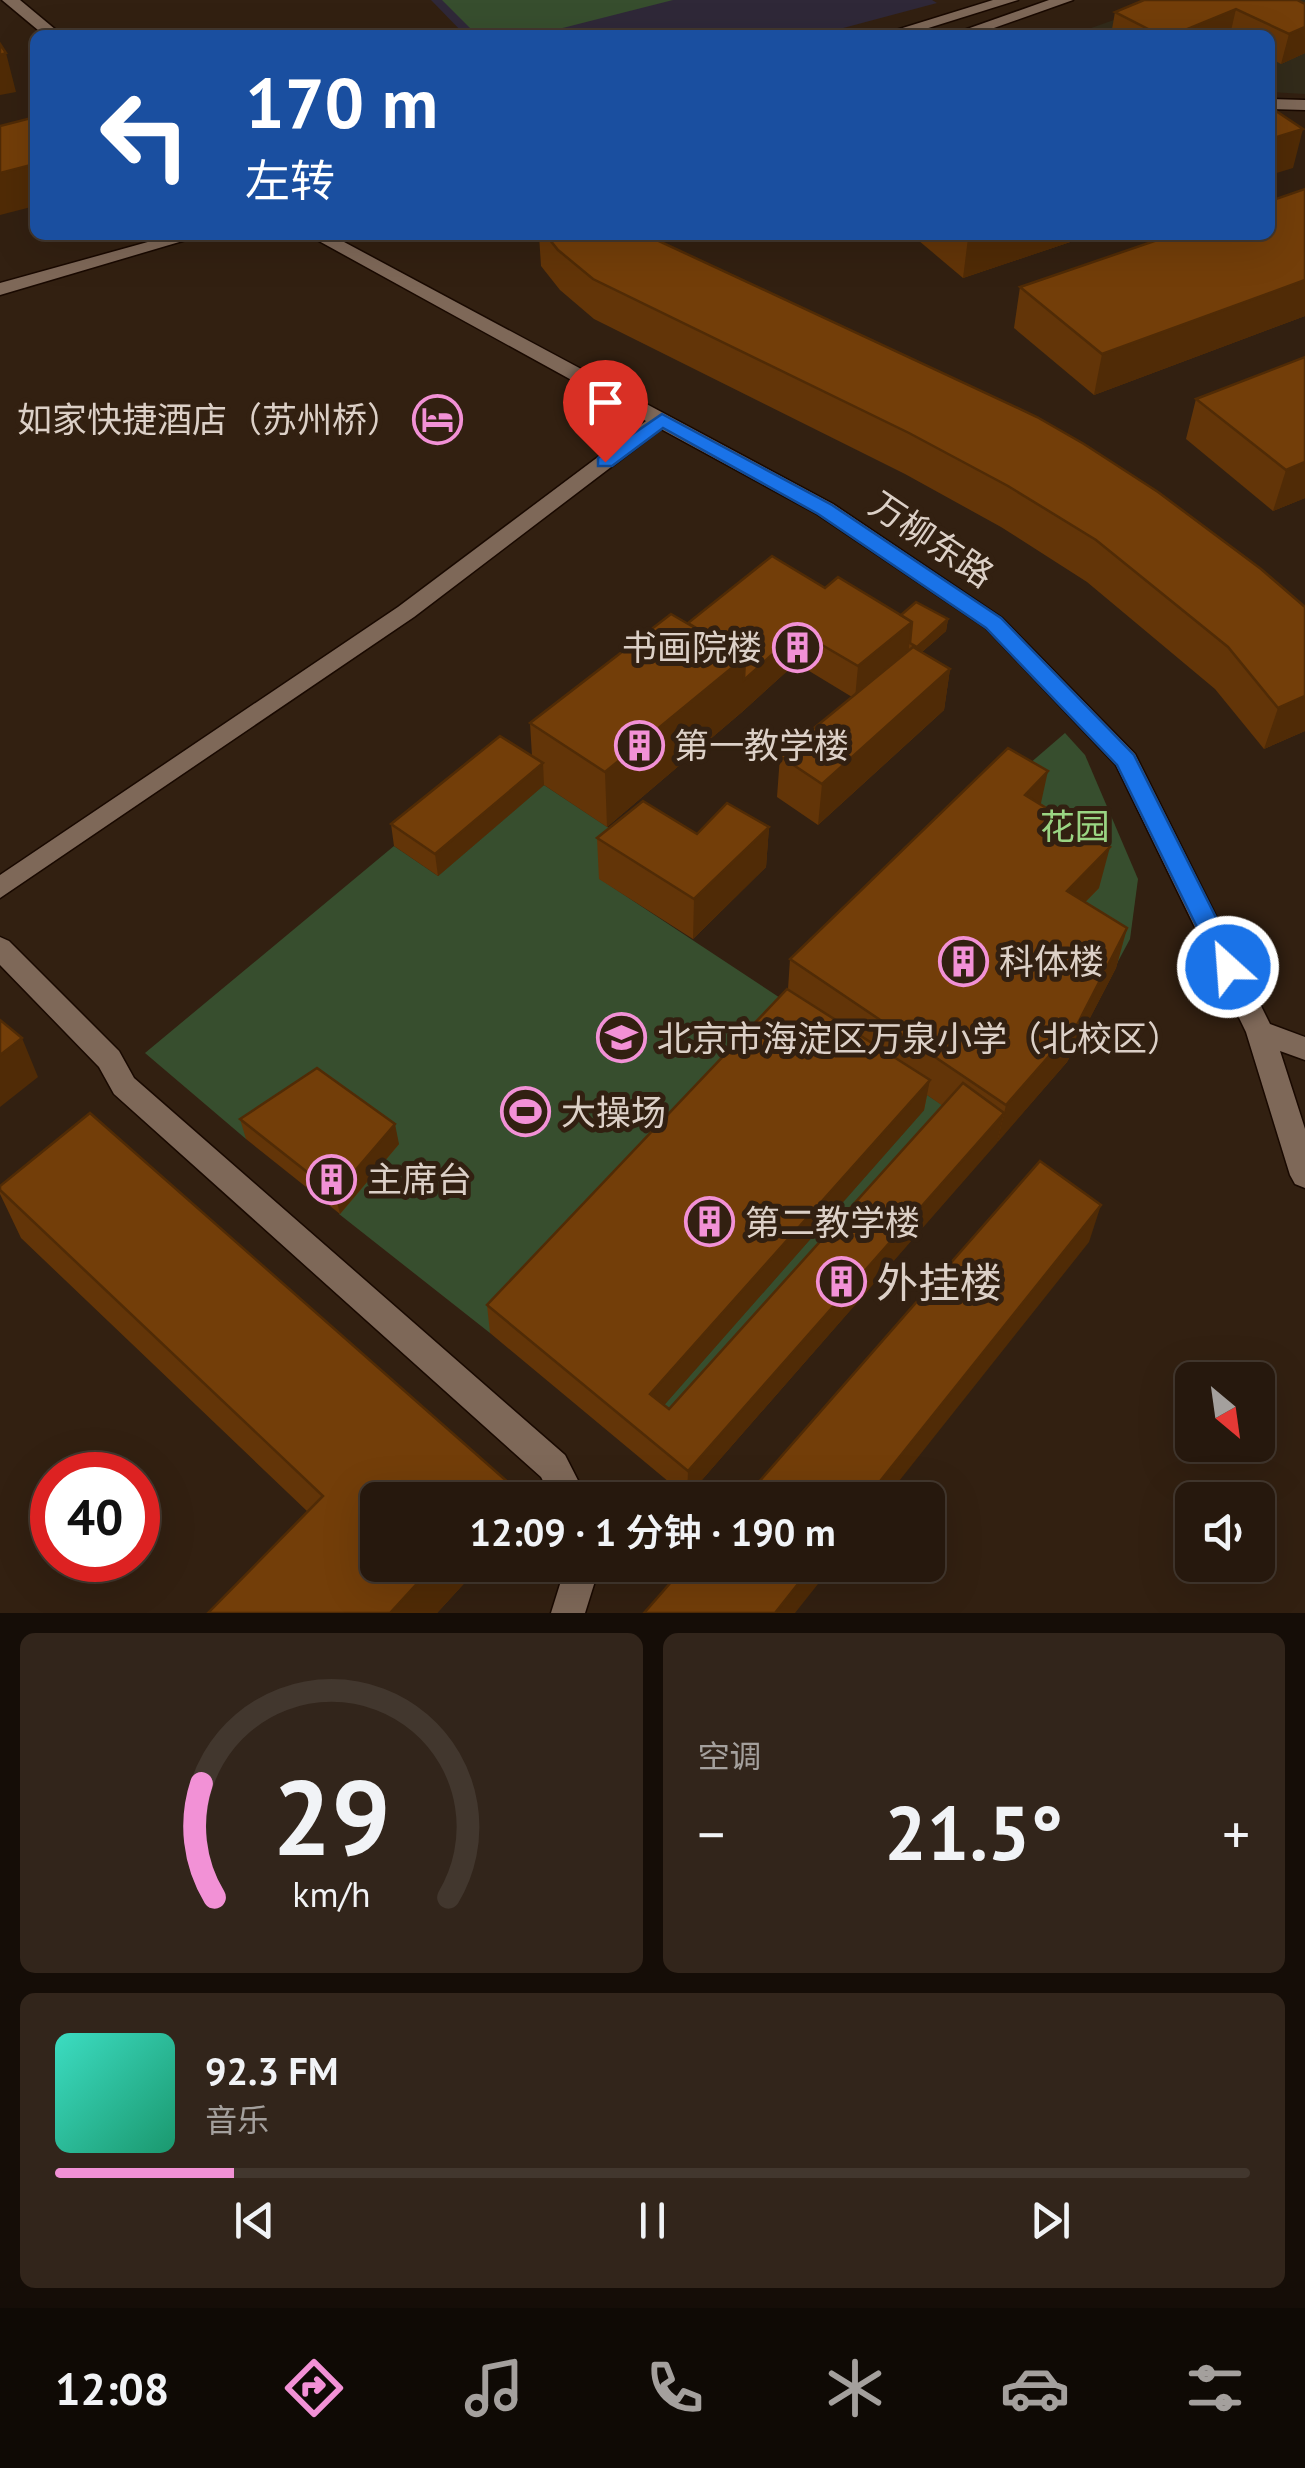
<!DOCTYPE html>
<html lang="zh">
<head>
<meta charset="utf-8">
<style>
  body { margin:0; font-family:"PT Sans","Noto Sans SC",sans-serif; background:#32251b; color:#f1f3f6; height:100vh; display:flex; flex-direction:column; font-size:38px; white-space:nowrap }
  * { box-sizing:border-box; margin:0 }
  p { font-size:32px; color:#a4a09d }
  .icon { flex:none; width:55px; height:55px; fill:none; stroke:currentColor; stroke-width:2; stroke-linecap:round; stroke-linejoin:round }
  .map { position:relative; height:1613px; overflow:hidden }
  .sheet { display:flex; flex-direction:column; gap:20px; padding:20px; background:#150d07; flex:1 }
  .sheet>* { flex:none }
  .banner { position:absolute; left:30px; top:30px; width:1245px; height:210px; border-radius:15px; box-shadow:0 10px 40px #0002,0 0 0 2px #42372e; background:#1a4fa0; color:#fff; overflow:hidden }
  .needle { width:65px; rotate:151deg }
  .tools { position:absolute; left:1175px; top:1362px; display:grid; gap:20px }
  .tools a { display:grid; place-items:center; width:100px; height:100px; border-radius:15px; background:#26180d; box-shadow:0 10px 40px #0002,0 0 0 2px #42372e; font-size:50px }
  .speed { position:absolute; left:30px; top:1452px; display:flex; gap:20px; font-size:50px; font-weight:700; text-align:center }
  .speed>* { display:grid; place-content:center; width:130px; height:130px; border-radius:50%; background:#26180d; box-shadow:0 10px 40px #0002,0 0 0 2px #42372e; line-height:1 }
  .speed .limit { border:15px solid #d22; background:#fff; color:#111 }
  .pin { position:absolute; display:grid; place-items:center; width:85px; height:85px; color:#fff; margin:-102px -42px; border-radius:50% 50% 50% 0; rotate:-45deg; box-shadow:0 0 10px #0007 }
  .pin .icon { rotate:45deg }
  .me { position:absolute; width:110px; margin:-55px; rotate:334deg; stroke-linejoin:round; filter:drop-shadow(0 0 8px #0008) }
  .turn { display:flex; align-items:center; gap:35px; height:210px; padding:0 50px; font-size:45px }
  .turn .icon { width:130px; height:130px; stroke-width:2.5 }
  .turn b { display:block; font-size:70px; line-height:85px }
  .big { font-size:75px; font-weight:600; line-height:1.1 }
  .sheet .tile { flex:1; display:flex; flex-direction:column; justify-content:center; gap:15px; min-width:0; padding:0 35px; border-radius:15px; background:#32251b }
  .sheet .dial { align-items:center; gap:0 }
  .dial svg { height:260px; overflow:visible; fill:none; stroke:#42372e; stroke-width:7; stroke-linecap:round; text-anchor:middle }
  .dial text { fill:#f1f3f6; stroke:none }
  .song { display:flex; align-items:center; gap:30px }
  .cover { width:120px; height:120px; border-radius:15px; background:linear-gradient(135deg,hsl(170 70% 55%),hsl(160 70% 35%)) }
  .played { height:10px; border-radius:5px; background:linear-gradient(90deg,#f291d6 15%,#42372e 15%) }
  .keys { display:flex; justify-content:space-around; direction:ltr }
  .heat { display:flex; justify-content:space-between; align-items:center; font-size:55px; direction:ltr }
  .sheet .tiles { flex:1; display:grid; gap:20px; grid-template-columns:1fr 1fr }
  .tile:last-child { grid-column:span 2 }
  .trip { position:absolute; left:360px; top:1482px; width:585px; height:100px; border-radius:15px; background:#26180d; box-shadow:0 10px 40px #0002,0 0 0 2px #42372e; font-weight:600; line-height:100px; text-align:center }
  .tabs { display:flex; height:160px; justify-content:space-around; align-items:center; background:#0f0a05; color:#a4a09d }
  .tabs .icon { width:70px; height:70px }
  .tabs .active { color:#f291d6 }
  .tabs b { font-size:45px; color:#f1f3f6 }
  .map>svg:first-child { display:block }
  .commercial { fill:#322b1a }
  .education { fill:#2f2838 }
  .green { fill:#374e2e }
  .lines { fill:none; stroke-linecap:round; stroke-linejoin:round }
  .minor-casing { stroke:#190900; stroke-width:3 }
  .minor { fill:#7e6858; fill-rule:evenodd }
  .wall { fill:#633508; fill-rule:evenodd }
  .shaded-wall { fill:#502b06 }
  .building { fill:#733e09; stroke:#502b06; stroke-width:2.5 }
  .route { fill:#1a73e8; stroke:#114b97; stroke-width:2.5 }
  .labels { text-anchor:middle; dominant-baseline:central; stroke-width:10; stroke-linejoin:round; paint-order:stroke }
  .poi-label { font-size:35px; fill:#dcd0c7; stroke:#322011; text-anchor:start }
  .street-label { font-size:35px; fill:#dcd0c7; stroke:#322011 }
  .park-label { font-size:35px; fill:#9ad583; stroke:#322011 }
  .near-poi-label { font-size:42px; fill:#dcd0c7; stroke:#322011; text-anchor:start }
</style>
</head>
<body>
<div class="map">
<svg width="1305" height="1613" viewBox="0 0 1305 1613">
  <rect width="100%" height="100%" fill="#322011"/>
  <polygon class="commercial" points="1171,0 1305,0 1305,94 1270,92 1270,35 1071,35"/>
  <polygon class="education" points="431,0 932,0 937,3 817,35 465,35"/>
  <g class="green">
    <polygon points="442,0 673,0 535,35 477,35"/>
    <polygon points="1065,733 1085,755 1138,879 1130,939 1115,967 1000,789"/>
    <polygon points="544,785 636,846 600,879 956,1114 668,1436 650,1421 924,1110 784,1020 490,1333 339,1214 398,1144 321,1089 246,1139 145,1053 394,846 438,876"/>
  </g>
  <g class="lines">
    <defs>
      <g id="minor">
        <polygon points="2,0 20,0 62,35 44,35"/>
        <polygon points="993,0 1018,0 906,35 880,35"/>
        <polygon points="1049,0 1073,0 974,35 950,35"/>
        <polygon points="1270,99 1305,100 1305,110 1270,109"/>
        <polygon points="173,235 203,235 0,295 0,283"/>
        <polygon points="308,235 331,235 833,504 1002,618 1135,754 1270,1024 1305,1037 1305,1060 1280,1051 1305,1129 1305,1188 1295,1184 1290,1175 1246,1032 1116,765 986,628 817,514 661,429 414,617 0,898 0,875 398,607 646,421"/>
        <polygon points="0,937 9,941 119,1051 134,1078 565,1455 588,1500 553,1500 541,1477 114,1094 99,1067 0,965"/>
        <polygon points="566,1565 600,1565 585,1613 551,1613"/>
      </g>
    </defs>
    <use href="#minor" class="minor-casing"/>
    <use href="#minor" class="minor"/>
  </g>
  <g class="wall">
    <polygon points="1305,4 1305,53 1281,64 1270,58 1270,35 1111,35 1115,12"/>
    <polygon points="1305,189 1305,316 1094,395 1014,328 1020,287"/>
    <polygon points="539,235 683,235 661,242 1037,417 1305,731 1264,749 1215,689 1087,582 1001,527 905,474 594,319 560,290 541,266"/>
    <polygon points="912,235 1091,235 963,278"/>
    <polygon points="1305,357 1305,498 1273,511 1186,439 1196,399"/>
    <polygon points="825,588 901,615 948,619 946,631 922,652 950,669 944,710 818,825 777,797 780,756 852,697 796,663 742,712 607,827 544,785 438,876 394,846 391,824 532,756 530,723 688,623"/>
    <path d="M1041,805L1099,888L1085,902L1127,928L1116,968L1067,1062L687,1497L490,1333L487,1305L788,989L790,959ZM927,1095L943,1106L669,1409L664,1405L924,1110Z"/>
    <polygon points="769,827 766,867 693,939 599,879 597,838 697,834"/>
    <polygon points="240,1119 399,1144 340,1214 246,1139"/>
    <polygon points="0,1186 510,1484 512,1500 378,1500 378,1565 481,1565 437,1613 308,1512 21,1238 0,1194"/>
  </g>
  <g class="shaded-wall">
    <polygon points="1236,9 1230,35 1173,35"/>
    <polygon points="1305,27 1305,53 1281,64 1289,34"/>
    <polygon points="6,53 16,92 0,95 0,55"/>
    <polygon points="1303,129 1293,168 1270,175 1270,139"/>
    <polygon points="35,154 35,206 0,215 0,173"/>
    <polygon points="641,235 683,235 653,245"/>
    <polygon points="977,235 1091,235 963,278 968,238"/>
    <polygon points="1305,280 1305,316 1094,395 1102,354"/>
    <polygon points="1305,462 1305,498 1273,511 1286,470"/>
    <polygon points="948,619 946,631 915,658 917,647"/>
    <polygon points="912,622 908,655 855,698 858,666"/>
    <polygon points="798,631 796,663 742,712 607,827 605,772 745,657"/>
    <polygon points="950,669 944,710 818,825 822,784"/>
    <polygon points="1305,696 1305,731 1264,749 1278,708"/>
    <polygon points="543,763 544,785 438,876 435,854"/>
    <polygon points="1048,771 1039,812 1025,795"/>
    <polygon points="769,827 766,867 693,939 694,899"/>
    <polygon points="1110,847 1099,888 1057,931 1067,891"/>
    <polygon points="1127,928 1116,968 1067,1062 997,1143 1006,1105"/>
    <polygon points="22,1038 38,1077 0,1107 0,1055"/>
    <polygon points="930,1080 924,1110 650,1421 650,1394"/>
    <polygon points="1004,1113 997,1143 687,1497 688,1471"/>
    <polygon points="395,1124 399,1144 340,1214 335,1194"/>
    <polygon points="1101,1205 1089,1242 884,1500 865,1500"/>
    <polygon points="510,1484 512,1500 495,1500"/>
    <polygon points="434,1565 481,1565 437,1613 390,1613"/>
    <polygon points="813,1565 833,1565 795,1613 775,1613"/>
  </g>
  <g class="building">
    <polygon points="1144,0 1297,0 1305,4 1305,27 1289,34 1236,9 1173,35 1160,35 1115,12"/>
    <polygon points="0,44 6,53 0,55"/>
    <polygon points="1270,107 1303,129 1270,139"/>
    <polygon points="35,117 35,154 30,156 35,164 0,173 0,126"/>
    <polygon points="1305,189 1305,280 1102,354 1020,287 1172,235 1270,235 1270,201"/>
    <polygon points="546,235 646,235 1037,417 1084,444 1158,492 1261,569 1305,607 1305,696 1278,708 1228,647 1096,540 1008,486 909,433 593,279 558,250"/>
    <polygon points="1305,357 1305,462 1286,470 1196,399"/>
    <polygon points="772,556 825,588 838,577 912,622 858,666 798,631 744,680 745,657 688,623"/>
    <polygon points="916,602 948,619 917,647 910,643 912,622 901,615"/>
    <polygon points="671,614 745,657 605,772 530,723"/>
    <polygon points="913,647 950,669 822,784 780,756"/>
    <polygon points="500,736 543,763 435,854 391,824"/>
    <polygon points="1008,748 1048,771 1025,795 1110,847 1067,891 1127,928 1078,1023 1006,1105 790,959"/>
    <polygon points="643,801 697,834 727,803 769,827 694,899 597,838"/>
    <polygon points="787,989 930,1080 650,1394 669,1409 963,1083 1004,1113 688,1471 487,1305"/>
    <polygon points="0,1020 22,1038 0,1055"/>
    <polygon points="317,1068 395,1124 335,1194 240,1119"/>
    <polygon points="90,1113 510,1484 495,1500 378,1500 378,1565 434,1565 390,1613 208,1613 323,1496 0,1190 0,1186"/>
    <polygon points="1040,1161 1101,1205 865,1500 743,1500"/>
    <polygon points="686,1565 813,1565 775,1613 644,1613"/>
  </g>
  <polygon class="route" points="662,414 832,505 1001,618 1134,755 1241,967 1237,974 1220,974 1117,765 986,628 818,514 663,428 612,466 598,466 598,458"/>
  <defs>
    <symbol id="hotel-ring" viewBox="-11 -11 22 22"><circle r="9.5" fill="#322011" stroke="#f291d6" stroke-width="1.5"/><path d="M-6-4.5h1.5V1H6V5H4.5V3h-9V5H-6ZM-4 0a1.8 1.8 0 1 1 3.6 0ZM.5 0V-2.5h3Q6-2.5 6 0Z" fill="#f291d6"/></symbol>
    <symbol id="building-ring" viewBox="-11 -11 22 22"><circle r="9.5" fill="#322011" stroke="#f291d6" stroke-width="1.5"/><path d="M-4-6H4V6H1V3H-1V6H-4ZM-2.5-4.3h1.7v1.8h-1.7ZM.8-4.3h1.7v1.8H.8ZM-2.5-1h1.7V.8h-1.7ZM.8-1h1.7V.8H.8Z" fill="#f291d6"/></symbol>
    <symbol id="school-ring" viewBox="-11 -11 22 22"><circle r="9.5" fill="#322011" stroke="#f291d6" stroke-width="1.5"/><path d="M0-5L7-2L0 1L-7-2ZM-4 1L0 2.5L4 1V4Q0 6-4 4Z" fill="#f291d6"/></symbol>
    <symbol id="stadium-ring" viewBox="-11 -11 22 22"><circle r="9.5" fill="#322011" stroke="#f291d6" stroke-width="1.5"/><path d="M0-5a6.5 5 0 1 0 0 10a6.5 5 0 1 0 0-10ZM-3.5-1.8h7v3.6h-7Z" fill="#f291d6"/></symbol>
  </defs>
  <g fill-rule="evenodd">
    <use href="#hotel-ring" x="410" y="392" width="55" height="55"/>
    <use href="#building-ring" x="770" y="620" width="55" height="55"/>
    <use href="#building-ring" x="612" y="718" width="55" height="55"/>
    <use href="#building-ring" x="936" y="934" width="55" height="55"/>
    <use href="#school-ring" x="594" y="1010" width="55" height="55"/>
    <use href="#stadium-ring" x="498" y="1084" width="55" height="55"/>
    <use href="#building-ring" x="304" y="1152" width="55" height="55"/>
    <use href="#building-ring" x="682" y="1194" width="55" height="55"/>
    <use href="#building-ring" x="814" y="1254" width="55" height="55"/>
  </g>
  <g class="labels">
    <g class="poi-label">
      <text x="402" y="419" text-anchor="end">如家快捷酒店（苏州桥）</text>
      <text x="762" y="647" text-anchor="end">书画院楼</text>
      <text x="674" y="745">第一教学楼</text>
      <text x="999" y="961">科体楼</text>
      <text x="657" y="1038">北京市海淀区万泉小学（北校区）</text>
      <text x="561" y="1112">大操场</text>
      <text x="367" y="1179">主席台</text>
      <text x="745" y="1222">第二教学楼</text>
    </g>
    <g class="street-label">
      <text transform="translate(932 539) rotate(34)">万柳东路</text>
    </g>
    <g class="park-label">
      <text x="1075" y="826">花园</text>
    </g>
    <g class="near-poi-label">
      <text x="876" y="1282">外挂楼</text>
    </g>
  </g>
</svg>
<div class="tools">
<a><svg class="needle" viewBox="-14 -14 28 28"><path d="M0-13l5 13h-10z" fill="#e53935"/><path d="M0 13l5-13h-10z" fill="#a4a09d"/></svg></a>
<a><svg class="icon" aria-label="sound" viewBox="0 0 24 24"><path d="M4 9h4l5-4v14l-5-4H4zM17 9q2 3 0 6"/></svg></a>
</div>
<div class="speed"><div class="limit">40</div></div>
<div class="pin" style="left:605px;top:462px;background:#d93025"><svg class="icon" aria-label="arrive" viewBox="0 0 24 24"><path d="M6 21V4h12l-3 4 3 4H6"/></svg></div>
<svg class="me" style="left:1228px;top:967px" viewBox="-20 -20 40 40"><circle r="17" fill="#1a73e8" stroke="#fff" stroke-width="3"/><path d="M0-11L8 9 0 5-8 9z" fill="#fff"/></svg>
<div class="trip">12:09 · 1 分钟 · 190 m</div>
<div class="banner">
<div class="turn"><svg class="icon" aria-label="left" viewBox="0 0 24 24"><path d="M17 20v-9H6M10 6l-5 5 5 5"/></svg><div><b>170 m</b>左转</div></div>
</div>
</div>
<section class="sheet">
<div class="tiles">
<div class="tile dial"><svg viewBox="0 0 100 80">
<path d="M14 69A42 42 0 1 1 86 69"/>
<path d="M14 69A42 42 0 0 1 10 34" stroke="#f291d6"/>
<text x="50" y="56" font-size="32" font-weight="700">29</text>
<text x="50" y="72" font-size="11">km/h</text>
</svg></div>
<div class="tile"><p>空调</p>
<div class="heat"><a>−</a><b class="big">21.5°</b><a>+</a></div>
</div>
<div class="tile">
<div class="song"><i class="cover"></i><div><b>92.3 FM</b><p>音乐</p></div></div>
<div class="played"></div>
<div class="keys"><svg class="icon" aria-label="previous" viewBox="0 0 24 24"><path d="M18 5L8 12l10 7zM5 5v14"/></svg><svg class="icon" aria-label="pause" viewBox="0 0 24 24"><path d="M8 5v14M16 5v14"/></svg><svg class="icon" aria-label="next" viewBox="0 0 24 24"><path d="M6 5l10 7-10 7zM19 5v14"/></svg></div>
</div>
</div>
</section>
<nav class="tabs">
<b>12:08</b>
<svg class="icon active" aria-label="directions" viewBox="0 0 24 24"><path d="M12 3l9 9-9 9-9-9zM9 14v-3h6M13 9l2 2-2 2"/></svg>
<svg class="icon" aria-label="music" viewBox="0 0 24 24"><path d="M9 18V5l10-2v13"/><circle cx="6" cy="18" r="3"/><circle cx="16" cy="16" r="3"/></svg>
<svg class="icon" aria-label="phone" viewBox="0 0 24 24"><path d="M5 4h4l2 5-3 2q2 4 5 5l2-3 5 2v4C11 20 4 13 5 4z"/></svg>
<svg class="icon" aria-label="climate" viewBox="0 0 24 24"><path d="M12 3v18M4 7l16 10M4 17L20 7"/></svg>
<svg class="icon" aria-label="car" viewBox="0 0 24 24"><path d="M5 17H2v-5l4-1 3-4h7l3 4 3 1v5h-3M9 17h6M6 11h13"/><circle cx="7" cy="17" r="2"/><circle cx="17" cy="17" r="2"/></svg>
<svg class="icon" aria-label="filters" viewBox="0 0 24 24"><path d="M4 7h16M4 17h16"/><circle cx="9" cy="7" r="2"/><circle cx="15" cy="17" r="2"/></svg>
</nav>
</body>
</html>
